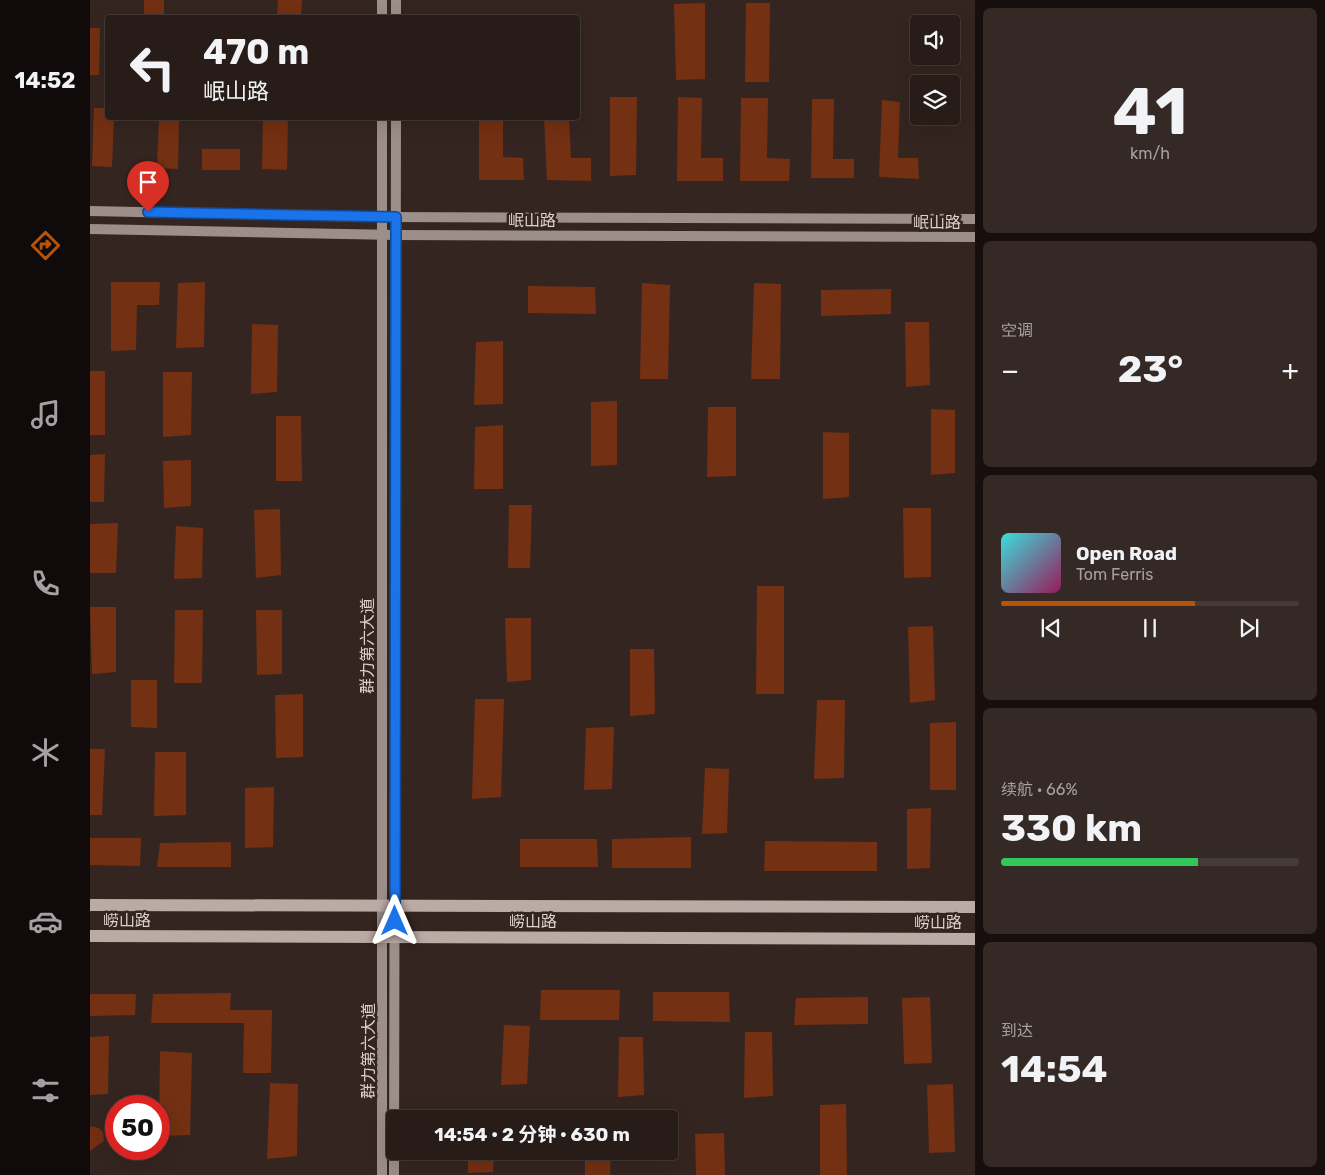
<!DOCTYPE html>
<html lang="zh">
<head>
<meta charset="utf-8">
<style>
  body { margin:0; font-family:Rubik,"Noto Sans SC",sans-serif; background:#342925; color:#f1f3f6; height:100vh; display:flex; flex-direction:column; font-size:19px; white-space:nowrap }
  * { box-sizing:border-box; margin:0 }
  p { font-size:16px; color:#a5a1a2 }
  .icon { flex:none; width:28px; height:28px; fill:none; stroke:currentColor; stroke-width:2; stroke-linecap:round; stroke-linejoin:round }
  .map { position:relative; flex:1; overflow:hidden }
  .details { display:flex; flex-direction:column; gap:8px; padding:8px; background:#160f0d; width:350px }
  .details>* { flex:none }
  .banner { position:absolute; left:15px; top:15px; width:475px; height:105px; border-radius:5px; box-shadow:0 5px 20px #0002,0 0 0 1px #443a37; background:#281c18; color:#f1f3f6; overflow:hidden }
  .fabs { position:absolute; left:820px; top:15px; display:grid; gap:10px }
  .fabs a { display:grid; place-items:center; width:50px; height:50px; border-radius:5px; background:#281c18; box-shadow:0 5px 20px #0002,0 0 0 1px #443a37; font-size:25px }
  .speed { position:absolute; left:15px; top:1095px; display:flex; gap:10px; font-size:25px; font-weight:700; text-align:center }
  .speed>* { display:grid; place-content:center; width:65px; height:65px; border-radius:50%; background:#281c18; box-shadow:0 5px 20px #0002,0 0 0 1px #443a37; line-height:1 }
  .speed .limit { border:8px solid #d22; background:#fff; color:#111 }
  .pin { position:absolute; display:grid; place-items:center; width:42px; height:42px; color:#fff; margin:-51px -21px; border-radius:50% 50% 50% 0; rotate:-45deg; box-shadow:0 0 5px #0007 }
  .pin .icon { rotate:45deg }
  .me { position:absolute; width:55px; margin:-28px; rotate:0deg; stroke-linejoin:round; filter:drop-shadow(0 0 4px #0008) }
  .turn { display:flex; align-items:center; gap:18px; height:105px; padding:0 15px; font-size:22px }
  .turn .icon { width:65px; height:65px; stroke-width:2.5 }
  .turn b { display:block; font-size:35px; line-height:42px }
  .big { font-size:38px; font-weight:700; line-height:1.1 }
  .details .card { flex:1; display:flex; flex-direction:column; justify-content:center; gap:8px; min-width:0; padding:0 18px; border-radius:8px; background:#342925 }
  .details .dial { align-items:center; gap:0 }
  .dial b { font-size:65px; line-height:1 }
  .song { display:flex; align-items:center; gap:15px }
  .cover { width:60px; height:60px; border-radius:8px; background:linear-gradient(135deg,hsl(180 70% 55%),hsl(330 70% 35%)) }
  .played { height:5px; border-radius:2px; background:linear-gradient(90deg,#b45309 65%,#443a37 65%) }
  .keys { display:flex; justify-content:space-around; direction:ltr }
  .heat { display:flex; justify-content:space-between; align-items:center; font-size:28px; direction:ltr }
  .charge { height:8px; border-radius:4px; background:linear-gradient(90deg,#34c759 66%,#443a37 0) }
  .trip { position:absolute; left:296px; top:1110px; width:292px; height:50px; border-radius:5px; background:#281c18; box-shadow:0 5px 20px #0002,0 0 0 1px #443a37; font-weight:700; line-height:50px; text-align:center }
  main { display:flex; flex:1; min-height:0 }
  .tabs { display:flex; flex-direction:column; width:90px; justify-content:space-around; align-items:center; background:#100b0a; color:#a5a1a2 }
  .tabs .icon { width:35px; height:35px }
  .tabs .active { color:#b45309 }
  .tabs b { font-size:22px; color:#f1f3f6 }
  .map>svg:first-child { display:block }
  .building { fill:#733012 }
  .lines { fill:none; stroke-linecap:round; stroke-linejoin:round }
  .secondary { stroke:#9c8f8a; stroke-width:10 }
  .primary { stroke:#bcaba5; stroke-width:12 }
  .route-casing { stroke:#114b97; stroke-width:12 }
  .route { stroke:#1a73e8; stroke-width:9 }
  .labels { text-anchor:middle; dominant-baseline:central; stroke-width:5; stroke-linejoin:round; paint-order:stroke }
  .street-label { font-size:16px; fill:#dbd0cc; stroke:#352520 }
</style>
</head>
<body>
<main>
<nav class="tabs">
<b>14:52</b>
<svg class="icon active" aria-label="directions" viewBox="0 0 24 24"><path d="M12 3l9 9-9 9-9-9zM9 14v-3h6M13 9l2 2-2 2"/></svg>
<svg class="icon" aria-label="music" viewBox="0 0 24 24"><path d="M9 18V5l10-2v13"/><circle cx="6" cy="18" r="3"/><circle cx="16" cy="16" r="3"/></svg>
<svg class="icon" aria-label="phone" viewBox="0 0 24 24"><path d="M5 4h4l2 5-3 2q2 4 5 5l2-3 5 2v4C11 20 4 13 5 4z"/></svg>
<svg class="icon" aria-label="climate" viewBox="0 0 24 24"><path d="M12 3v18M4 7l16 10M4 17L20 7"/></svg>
<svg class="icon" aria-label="car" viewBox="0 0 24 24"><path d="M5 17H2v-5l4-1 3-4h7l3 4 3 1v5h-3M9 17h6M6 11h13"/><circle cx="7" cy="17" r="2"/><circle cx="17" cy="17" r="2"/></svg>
<svg class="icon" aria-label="filters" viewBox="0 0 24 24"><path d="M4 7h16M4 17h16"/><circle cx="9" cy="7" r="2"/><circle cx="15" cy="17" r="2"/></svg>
</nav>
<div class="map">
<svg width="885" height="1175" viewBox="0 0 885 1175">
  <rect width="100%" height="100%" fill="#352520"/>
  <g class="building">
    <rect x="54" y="0" width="20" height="18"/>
    <polygon points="188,0 212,0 211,18 187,18"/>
    <polygon points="615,3 615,79 586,80 584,4"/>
    <polygon points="656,3 680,3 679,82 655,82"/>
    <polygon points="0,28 10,28 9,75 0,75"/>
    <polygon points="520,97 547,97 546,175 520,176"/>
    <polygon points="588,97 612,98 611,158 633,158 633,181 587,181"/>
    <polygon points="651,98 678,98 677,158 700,159 699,181 650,181"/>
    <polygon points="722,99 744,99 743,159 764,159 764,178 721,178"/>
    <polygon points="792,100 810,102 808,158 828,158 829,179 789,177"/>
    <polygon points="4,108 18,108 18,118 24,118 22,167 2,166"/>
    <polygon points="69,118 89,118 88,169 67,168"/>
    <polygon points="173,118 198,118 197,170 172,169"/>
    <polygon points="389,118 413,118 413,157 433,158 434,180 389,180"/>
    <polygon points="454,118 479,118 481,158 501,158 501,181 457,180"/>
    <rect x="112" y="149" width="38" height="21"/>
    <polygon points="21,282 70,282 69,305 47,305 46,350 21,351"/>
    <polygon points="115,282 114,347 86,348 88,283"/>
    <polygon points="552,283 580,285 578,379 550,379"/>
    <polygon points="664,283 691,284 690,379 661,379"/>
    <polygon points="438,286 505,287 506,314 438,313"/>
    <polygon points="801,289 801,314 731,316 731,290"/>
    <polygon points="815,322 839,322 840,385 816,387"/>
    <polygon points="162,324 188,325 187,392 161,394"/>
    <polygon points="413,341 413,404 384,405 386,342"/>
    <rect x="0" y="371" width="15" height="64"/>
    <polygon points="73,372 102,372 101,435 73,437"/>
    <polygon points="527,401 527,465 501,466 501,402"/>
    <polygon points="618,407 646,407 646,476 617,477"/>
    <polygon points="841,409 865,410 865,473 841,475"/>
    <polygon points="186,416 211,416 212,481 186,481"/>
    <polygon points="413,425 413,489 384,489 385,427"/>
    <polygon points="733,432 759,433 759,497 733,499"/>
    <polygon points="15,454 14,502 0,502 0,455"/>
    <polygon points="101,460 101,506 74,508 73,461"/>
    <polygon points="419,505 442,505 440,568 418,568"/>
    <polygon points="813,508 841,508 841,577 814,578"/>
    <polygon points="190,509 191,575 166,578 164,510"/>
    <polygon points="28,523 26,573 0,573 0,524"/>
    <polygon points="86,526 113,528 112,578 84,579"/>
    <polygon points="667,586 694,586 694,694 666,694"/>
    <polygon points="0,607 26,607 26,672 2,674"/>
    <polygon points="85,610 113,610 112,683 84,683"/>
    <polygon points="166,610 192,610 192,674 167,675"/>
    <polygon points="415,618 441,618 441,680 417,682"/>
    <polygon points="843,626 845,700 820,703 818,627"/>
    <polygon points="540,649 564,649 565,714 540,716"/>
    <polygon points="41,680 67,680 67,728 41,727"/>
    <polygon points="213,694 213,757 186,758 185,695"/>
    <polygon points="385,699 414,699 411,797 382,799"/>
    <polygon points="727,700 755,700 754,778 724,779"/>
    <polygon points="866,722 866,790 840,790 840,723"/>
    <polygon points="524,727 522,789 494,790 496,728"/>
    <polygon points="0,749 15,749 12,815 0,815"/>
    <polygon points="65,752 96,752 96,815 64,816"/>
    <polygon points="615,768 639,769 637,833 612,834"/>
    <polygon points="184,787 183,847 155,848 155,788"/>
    <polygon points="841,808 840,868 817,869 817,809"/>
    <polygon points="601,837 601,868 522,868 522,839"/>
    <polygon points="0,838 51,838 50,866 0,865"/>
    <polygon points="430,839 507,839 508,867 430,867"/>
    <polygon points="675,841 787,842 787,871 674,871"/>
    <polygon points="141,842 141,867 67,867 70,843"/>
    <polygon points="451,990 530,990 529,1020 450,1020"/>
    <polygon points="563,992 639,992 640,1022 563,1021"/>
    <polygon points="141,993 140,1010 182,1010 181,1073 153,1073 154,1023 61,1023 63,994"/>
    <polygon points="0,994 46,994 45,1015 0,1016"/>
    <polygon points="778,997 778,1024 704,1025 706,998"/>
    <polygon points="840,997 842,1063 814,1064 812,998"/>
    <polygon points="414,1025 440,1026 437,1084 411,1085"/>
    <polygon points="655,1032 682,1032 683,1096 654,1098"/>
    <polygon points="19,1036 18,1094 0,1095 0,1037"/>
    <polygon points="529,1037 553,1037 554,1095 528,1097"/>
    <polygon points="70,1051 102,1053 100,1135 69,1136"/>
    <polygon points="180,1083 208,1084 207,1156 177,1159"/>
    <polygon points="863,1084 865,1152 839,1153 837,1085"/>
    <polygon points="756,1104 757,1175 730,1175 730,1105"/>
    <polygon points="521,1110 521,1119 491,1119 491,1113"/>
    <polygon points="0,1126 9,1128 13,1132 14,1141 0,1151"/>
    <polygon points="634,1133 635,1175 606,1175 605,1134"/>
    <polygon points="378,1151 404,1151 403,1172 378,1173"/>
    <polygon points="495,1151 521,1151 520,1175 495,1175"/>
  </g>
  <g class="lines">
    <g class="secondary">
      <polyline points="292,18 292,0"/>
      <polyline points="306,18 306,0"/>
      <polyline points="292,118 292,1175"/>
      <polyline points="0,211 291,217 885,219"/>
      <polyline points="0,229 306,235 885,237"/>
      <polyline points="304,1175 306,118"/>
    </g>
    <g class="primary">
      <polyline points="0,905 885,907"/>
      <polyline points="0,936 885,939"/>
    </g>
  </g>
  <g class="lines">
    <defs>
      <polyline id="route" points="58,212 306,217 305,921"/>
    </defs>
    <use href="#route" class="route-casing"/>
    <use href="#route" class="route"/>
  </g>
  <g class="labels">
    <g class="street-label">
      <text x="442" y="220">岷山路</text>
      <text x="847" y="222">岷山路</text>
      <text transform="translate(277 646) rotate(-90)">群力第六大道</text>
      <text x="37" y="920">崂山路</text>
      <text x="443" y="921">崂山路</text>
      <text x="848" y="922">崂山路</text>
      <text transform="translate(278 1051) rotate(-90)">群力第六大道</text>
    </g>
  </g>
</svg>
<div class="fabs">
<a><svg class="icon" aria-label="sound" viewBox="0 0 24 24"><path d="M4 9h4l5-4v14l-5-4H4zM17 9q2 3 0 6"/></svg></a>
<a><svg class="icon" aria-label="layers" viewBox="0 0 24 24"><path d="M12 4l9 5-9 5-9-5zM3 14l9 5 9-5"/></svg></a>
</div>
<div class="speed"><div class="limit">50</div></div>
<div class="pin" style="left:58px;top:212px;background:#d93025"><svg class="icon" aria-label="arrive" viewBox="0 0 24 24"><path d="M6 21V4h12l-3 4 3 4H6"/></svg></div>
<svg class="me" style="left:305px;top:921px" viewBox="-20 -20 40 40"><path d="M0-17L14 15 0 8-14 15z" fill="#1a73e8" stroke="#fff" stroke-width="4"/></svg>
<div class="trip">14:54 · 2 分钟 · 630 m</div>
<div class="banner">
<div class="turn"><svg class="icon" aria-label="left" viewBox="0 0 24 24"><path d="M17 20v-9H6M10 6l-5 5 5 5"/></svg><div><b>470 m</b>岷山路</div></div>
</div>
</div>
<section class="details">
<div class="card dial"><b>41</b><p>km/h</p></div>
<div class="card"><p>空调</p>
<div class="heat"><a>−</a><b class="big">23°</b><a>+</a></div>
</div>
<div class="card">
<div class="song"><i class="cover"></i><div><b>Open Road</b><p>Tom Ferris</p></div></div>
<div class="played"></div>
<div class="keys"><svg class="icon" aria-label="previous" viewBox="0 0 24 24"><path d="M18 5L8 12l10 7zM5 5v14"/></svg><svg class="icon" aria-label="pause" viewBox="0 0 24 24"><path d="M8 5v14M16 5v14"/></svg><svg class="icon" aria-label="next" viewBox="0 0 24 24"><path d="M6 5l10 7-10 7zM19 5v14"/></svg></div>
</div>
<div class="card"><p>续航 · 66%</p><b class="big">330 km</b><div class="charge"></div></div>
<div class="card"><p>到达</p><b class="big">14:54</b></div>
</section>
</main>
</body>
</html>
